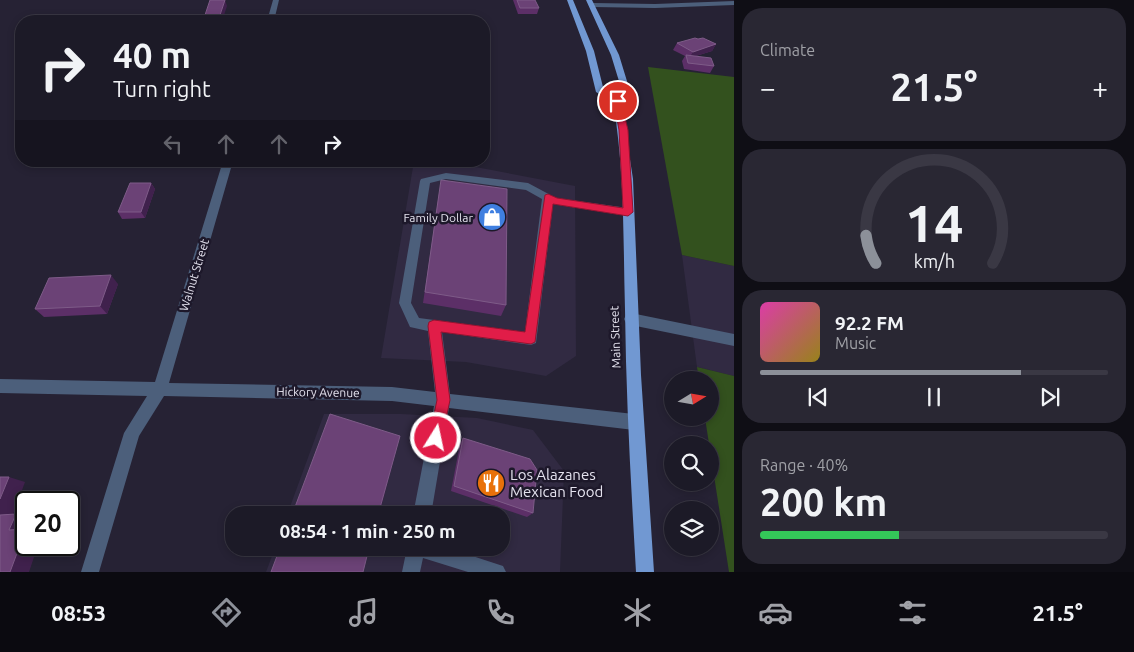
<!DOCTYPE html>
<html lang="en">
<head>
<meta charset="utf-8">
<style>
  body { margin:0; font-family:Ubuntu,sans-serif; background:#292733; color:#f1f3f6; height:100vh; display:flex; flex-direction:column; font-size:19px; white-space:nowrap }
  * { box-sizing:border-box; margin:0 }
  p { font-size:16px; color:#a0a1a7 }
  .icon { flex:none; width:28px; height:28px; fill:none; stroke:currentColor; stroke-width:2; stroke-linecap:round; stroke-linejoin:round }
  .map { position:relative; flex:1; overflow:hidden }
  .details { display:flex; flex-direction:column; gap:8px; padding:8px; background:#0f0e15; width:400px }
  .details>* { flex:none }
  .guide { position:absolute; left:15px; top:15px; width:475px; height:152px; border-radius:20px; box-shadow:0 2px 8px #0003,0 0 0 1px #3a3844; background:#1c1a27; color:#f1f3f6; overflow:hidden }
  .needle { width:32px; rotate:79deg }
  .tools { position:absolute; left:664px; top:371px; display:grid; gap:10px }
  .tools a { display:grid; place-items:center; width:55px; height:55px; border-radius:50%; background:#1c1a27; box-shadow:0 2px 8px #0003,0 0 0 1px #3a3844; font-size:25px }
  .speed { position:absolute; left:15px; top:491px; display:flex; gap:10px; font-size:25px; font-weight:700; text-align:center }
  .speed>* { display:grid; place-content:center; width:65px; height:65px; border-radius:50%; background:#1c1a27; box-shadow:0 2px 8px #0003,0 0 0 1px #3a3844; line-height:1 }
  .speed .limit { border:2px solid #111; border-radius:8px; background:#fff; color:#111 }
  .pin { position:absolute; display:grid; place-items:center; width:42px; height:42px; color:#fff; margin:-21px; border:2px solid #fff; border-radius:50%; box-shadow:0 1px 5px #0007 }
  .me { position:absolute; width:55px; margin:-28px; rotate:10deg; stroke-linejoin:round; filter:drop-shadow(0 0 4px #0008) }
  .turn { display:flex; align-items:center; gap:18px; height:105px; padding:0 15px; font-size:22px }
  .turn .icon { width:65px; height:65px; stroke-width:2.5 }
  .turn b { display:block; font-size:35px; line-height:42px }
  .lanes { display:flex; align-items:center; height:48px; padding:0 15px; background:#0003; justify-content:center; gap:25px; direction:ltr }
  .lanes .off { opacity:.35 }
  .big { font-size:38px; font-weight:600; line-height:1.1 }
  .details .widget { flex:1; display:flex; flex-direction:column; justify-content:center; gap:8px; min-width:0; padding:0 18px; border-radius:20px; background:#292733 }
  .details .dial { align-items:center; gap:0 }
  .dial svg { height:130px; overflow:visible; fill:none; stroke:#3a3844; stroke-width:7; stroke-linecap:round; text-anchor:middle }
  .dial text { fill:#f1f3f6; stroke:none }
  .song { display:flex; align-items:center; gap:15px }
  .cover { width:60px; height:60px; border-radius:8px; background:linear-gradient(135deg,hsl(320 70% 55%),hsl(50 70% 35%)) }
  .played { height:5px; border-radius:2px; background:linear-gradient(90deg,#8c9099 75%,#3a3844 75%) }
  .keys { display:flex; justify-content:space-around; direction:ltr }
  .heat { display:flex; justify-content:space-between; align-items:center; font-size:28px; direction:ltr }
  .charge { height:8px; border-radius:4px; background:linear-gradient(90deg,#34c759 40%,#3a3844 0) }
  .trip { position:absolute; left:225px; top:506px; width:285px; height:50px; border-radius:20px; background:#1c1a27; box-shadow:0 2px 8px #0003,0 0 0 1px #3a3844; font-weight:600; line-height:50px; text-align:center }
  .tabs { display:flex; height:80px; justify-content:space-around; align-items:center; background:#0b0a10; color:#a0a1a7 }
  .tabs .icon { width:35px; height:35px }
  .tabs .current { color:#8c9099 }
  .tabs b { font-size:22px; color:#f1f3f6 }
  main { display:flex; flex:1; min-height:0 }
  .map>svg:first-child { display:block }
  .built { fill:#312a42 }
  .green { fill:#33511e }
  .lines { fill:none; stroke-linecap:round; stroke-linejoin:round }
  .minor { fill:#4c5f7b; fill-rule:evenodd }
  .major { fill:#7198d2; fill-rule:evenodd }
  .wall { fill:#5c2f67 }
  .shaded-wall { fill:#40214d }
  .building { fill:#6b4276; stroke:#7e5b88 }
  .route { fill:#e11d48; stroke:#92132f }
  .labels { text-anchor:middle; dominant-baseline:central; stroke-width:5; stroke-linejoin:round; paint-order:stroke }
  .poi-label { font-size:12px; fill:#e4e2ee; stroke:#1d182a; text-anchor:end }
  .street-label { font-size:12px; fill:#e4e2ee; stroke:#1d182a }
  .near-poi-label { font-size:15px; fill:#e4e2ee; stroke:#1d182a; text-anchor:start }
</style>
</head>
<body>
<main>
<div class="map">
<svg width="734" height="572" viewBox="0 0 734 572">
  <rect width="100%" height="100%" fill="#262234"/>
  <g class="built">
    <polygon points="414,161 444,161 575,186 576,356 546,376 466,362 381,358"/>
    <polygon points="682,255 734,266 734,376 697,367"/>
    <polygon points="324,414 401,414 477,418 533,430 564,471 560,572 266,572 275,548 501,548 501,515 287,515"/>
  </g>
  <g class="green">
    <polygon points="648,67 734,77 734,266 682,255"/>
    <polygon points="697,367 734,376 734,572 729,572 705,418 710,418 710,380 699,380"/>
  </g>
  <g class="lines">
    <g class="minor">
      <polygon points="273,0 279,0 274,21 267,21"/>
      <polygon points="734,1 734,5 655,8 593,7 590,5 593,3 655,4"/>
      <path d="M223,161H233L169,383L392,387L435,392L428,331L410,327L399,303L420,181L421,179L446,173L528,183L556,198L628,208L633,212L628,216L553,204L536,343L531,345L442,332L450,394L634,414L639,417L642,422L639,427L634,430L449,408L431,515H413L434,406L392,401L164,396L139,436L99,572H81L124,433L147,396L0,393V379L155,382ZM446,179L526,190L542,199L525,332L419,318L411,303L430,183Z"/>
      <polygon points="631,313 734,334 734,346 631,325 626,323 624,319 626,315"/>
      <polygon points="407,548 448,548 503,566 506,572 468,572 423,558 420,572 402,572"/>
    </g>
    <path class="major" d="M567,0H573L594,51L604,91L616,97L622,91L611,55L586,0H592L619,55L630,91L621,101L633,179L641,375L654,572H636C631,485 626,398 625,310C623,240 625,171 613,102L596,92L586,51Z"/>
  </g>
  <g class="wall">
    <polygon points="513,0 535,0 539,8 537,14 518,14"/>
    <polygon points="698,39 716,44 712,51 696,56 714,66 710,73 684,69 682,61 685,56 673,50 677,43"/>
    <polygon points="151,183 155,189 145,218 122,219 118,212"/>
    <polygon points="439,193 506,305 501,316 423,303"/>
    <polygon points="118,284 107,314 44,317 35,309"/>
    <polygon points="463,438 533,513 527,517 451,491 460,444"/>
  </g>
  <g class="shaded-wall">
    <polygon points="225,0 227,6 222,21 218,21"/>
    <polygon points="716,44 712,51 689,58 693,52"/>
    <polygon points="151,183 155,189 145,218 141,212"/>
    <polygon points="111,275 118,284 107,314 100,306"/>
    <polygon points="400,436 379,515 378,515"/>
    <polygon points="9,477 25,482 11,520 0,517 0,499"/>
    <polygon points="16,514 26,517 26,545 38,545 29,572 10,572 9,530"/>
  </g>
  <g class="building">
    <polygon points="210,0 225,0 218,21 203,21"/>
    <polygon points="517,0 535,0 539,8 520,8"/>
    <polygon points="695,38 698,39 703,38 716,44 693,52 677,43"/>
    <polygon points="686,55 711,58 714,66 688,63"/>
    <polygon points="441,180 507,189 506,305 425,292"/>
    <polygon points="130,183 151,183 141,212 118,212"/>
    <polygon points="111,275 100,306 35,309 49,278"/>
    <polygon points="330,414 400,436 378,515 292,515"/>
    <polygon points="463,438 530,459 537,470 533,513 454,486"/>
    <polygon points="0,477 9,477 0,499"/>
    <polygon points="16,514 9,530 26,529 10,572 0,572 0,515"/>
    <polygon points="280,548 369,548 363,572 271,572"/>
  </g>
  <polygon class="route" points="618,98 621,101 628,130 633,212 628,216 553,204 535,342 531,344 441,332 450,400 441,443 436,445 431,443 429,438 437,400 428,326 429,322 434,320 525,332 545,195 548,194 557,198 623,208 619,130 614,101"/>
  <defs>
    <symbol id="shop-disc" viewBox="-11 -11 22 22"><circle r="9.5" fill="#3f7fe0" stroke="#1d182a"/><path d="M-5-2.5h2.3a2.7 3.5 0 0 1 5.4 0H5L5.5 6h-11ZM-1.5-2.5h3a1.5 2.3 0 0 0-3 0Z" fill="#fff"/></symbol>
    <symbol id="restaurant-disc" viewBox="-11 -11 22 22"><circle r="9.5" fill="#e8710a" stroke="#1d182a"/><path d="M-5-6h1v4h1v-4h1v4h1v-4h1v5L-1.5 .5V6h-2V.5L-5-1ZM5-6V6H3V1.5H1.5Q1.5-4 5-6Z" fill="#fff"/></symbol>
  </defs>
  <g fill-rule="evenodd">
    <use href="#shop-disc" x="476" y="201" width="32" height="32"/>
    <use href="#restaurant-disc" x="475" y="467" width="32" height="32"/>
  </g>
  <g class="labels">
    <g class="poi-label">
      <text x="473" y="217">Family Dollar</text>
    </g>
    <g class="street-label">
      <text transform="translate(194 275) rotate(-73)">Walnut Street</text>
      <text transform="translate(615 337) rotate(-92)">Main Street</text>
      <text transform="translate(318 392) rotate(1)">Hickory Avenue</text>
    </g>
    <g class="near-poi-label">
      <text x="510" y="474">Los Alazanes<tspan x="510" dy="17">Mexican Food</tspan></text>
    </g>
  </g>
</svg>
<div class="tools">
<a><svg class="needle" viewBox="-14 -14 28 28"><path d="M0-13l5 13h-10z" fill="#e53935"/><path d="M0 13l5-13h-10z" fill="#a0a1a7"/></svg></a>
<a><svg class="icon" aria-label="search" viewBox="0 0 24 24"><circle cx="10" cy="10" r="6"/><path d="M15 15l6 6"/></svg></a>
<a><svg class="icon" aria-label="layers" viewBox="0 0 24 24"><path d="M12 4l9 5-9 5-9-5zM3 14l9 5 9-5"/></svg></a>
</div>
<div class="speed"><div class="limit">20</div></div>
<div class="pin" style="left:618px;top:101px;background:#d93025"><svg class="icon" aria-label="arrive" viewBox="0 0 24 24"><path d="M6 21V4h12l-3 4 3 4H6"/></svg></div>
<svg class="me" style="left:436px;top:438px" viewBox="-20 -20 40 40"><circle r="17" fill="#e11d48" stroke="#fff" stroke-width="3"/><path d="M0-11L8 9 0 5-8 9z" fill="#fff"/></svg>
<div class="trip">08:54 · 1 min · 250 m</div>
<div class="guide">
<div class="turn"><svg class="icon" aria-label="right" viewBox="0 0 24 24"><path d="M7 20v-9h11M14 6l5 5-5 5"/></svg><div><b>40 m</b>Turn right</div></div>
<div class="lanes"><svg class="icon off" aria-label="left" viewBox="0 0 24 24"><path d="M17 20v-9H6M10 6l-5 5 5 5"/></svg><svg class="icon off" aria-label="ahead" viewBox="0 0 24 24"><path d="M12 20V5M6 11l6-6 6 6"/></svg><svg class="icon off" aria-label="ahead" viewBox="0 0 24 24"><path d="M12 20V5M6 11l6-6 6 6"/></svg><svg class="icon" aria-label="right" viewBox="0 0 24 24"><path d="M7 20v-9h11M14 6l5 5-5 5"/></svg></div>
</div>
</div>
<section class="details">
<div class="widget"><p>Climate</p>
<div class="heat"><a>−</a><b class="big">21.5°</b><a>+</a></div>
</div>
<div class="widget dial"><svg viewBox="0 0 100 80">
<path d="M14 69A42 42 0 1 1 86 69"/>
<path d="M14 69A42 42 0 0 1 8 52" stroke="#8c9099"/>
<text x="50" y="56" font-size="32" font-weight="700">14</text>
<text x="50" y="72" font-size="11">km/h</text>
</svg></div>
<div class="widget">
<div class="song"><i class="cover"></i><div><b>92.2 FM</b><p>Music</p></div></div>
<div class="played"></div>
<div class="keys"><svg class="icon" aria-label="previous" viewBox="0 0 24 24"><path d="M18 5L8 12l10 7zM5 5v14"/></svg><svg class="icon" aria-label="pause" viewBox="0 0 24 24"><path d="M8 5v14M16 5v14"/></svg><svg class="icon" aria-label="next" viewBox="0 0 24 24"><path d="M6 5l10 7-10 7zM19 5v14"/></svg></div>
</div>
<div class="widget"><p>Range · 40%</p><b class="big">200 km</b><div class="charge"></div></div>
</section>
</main>
<nav class="tabs">
<b>08:53</b>
<svg class="icon current" aria-label="directions" viewBox="0 0 24 24"><path d="M12 3l9 9-9 9-9-9zM9 14v-3h6M13 9l2 2-2 2"/></svg>
<svg class="icon" aria-label="music" viewBox="0 0 24 24"><path d="M9 18V5l10-2v13"/><circle cx="6" cy="18" r="3"/><circle cx="16" cy="16" r="3"/></svg>
<svg class="icon" aria-label="phone" viewBox="0 0 24 24"><path d="M5 4h4l2 5-3 2q2 4 5 5l2-3 5 2v4C11 20 4 13 5 4z"/></svg>
<svg class="icon" aria-label="climate" viewBox="0 0 24 24"><path d="M12 3v18M4 7l16 10M4 17L20 7"/></svg>
<svg class="icon" aria-label="car" viewBox="0 0 24 24"><path d="M5 17H2v-5l4-1 3-4h7l3 4 3 1v5h-3M9 17h6M6 11h13"/><circle cx="7" cy="17" r="2"/><circle cx="17" cy="17" r="2"/></svg>
<svg class="icon" aria-label="filters" viewBox="0 0 24 24"><path d="M4 7h16M4 17h16"/><circle cx="9" cy="7" r="2"/><circle cx="15" cy="17" r="2"/></svg>
<b>21.5°</b>
</nav>
</body>
</html>
